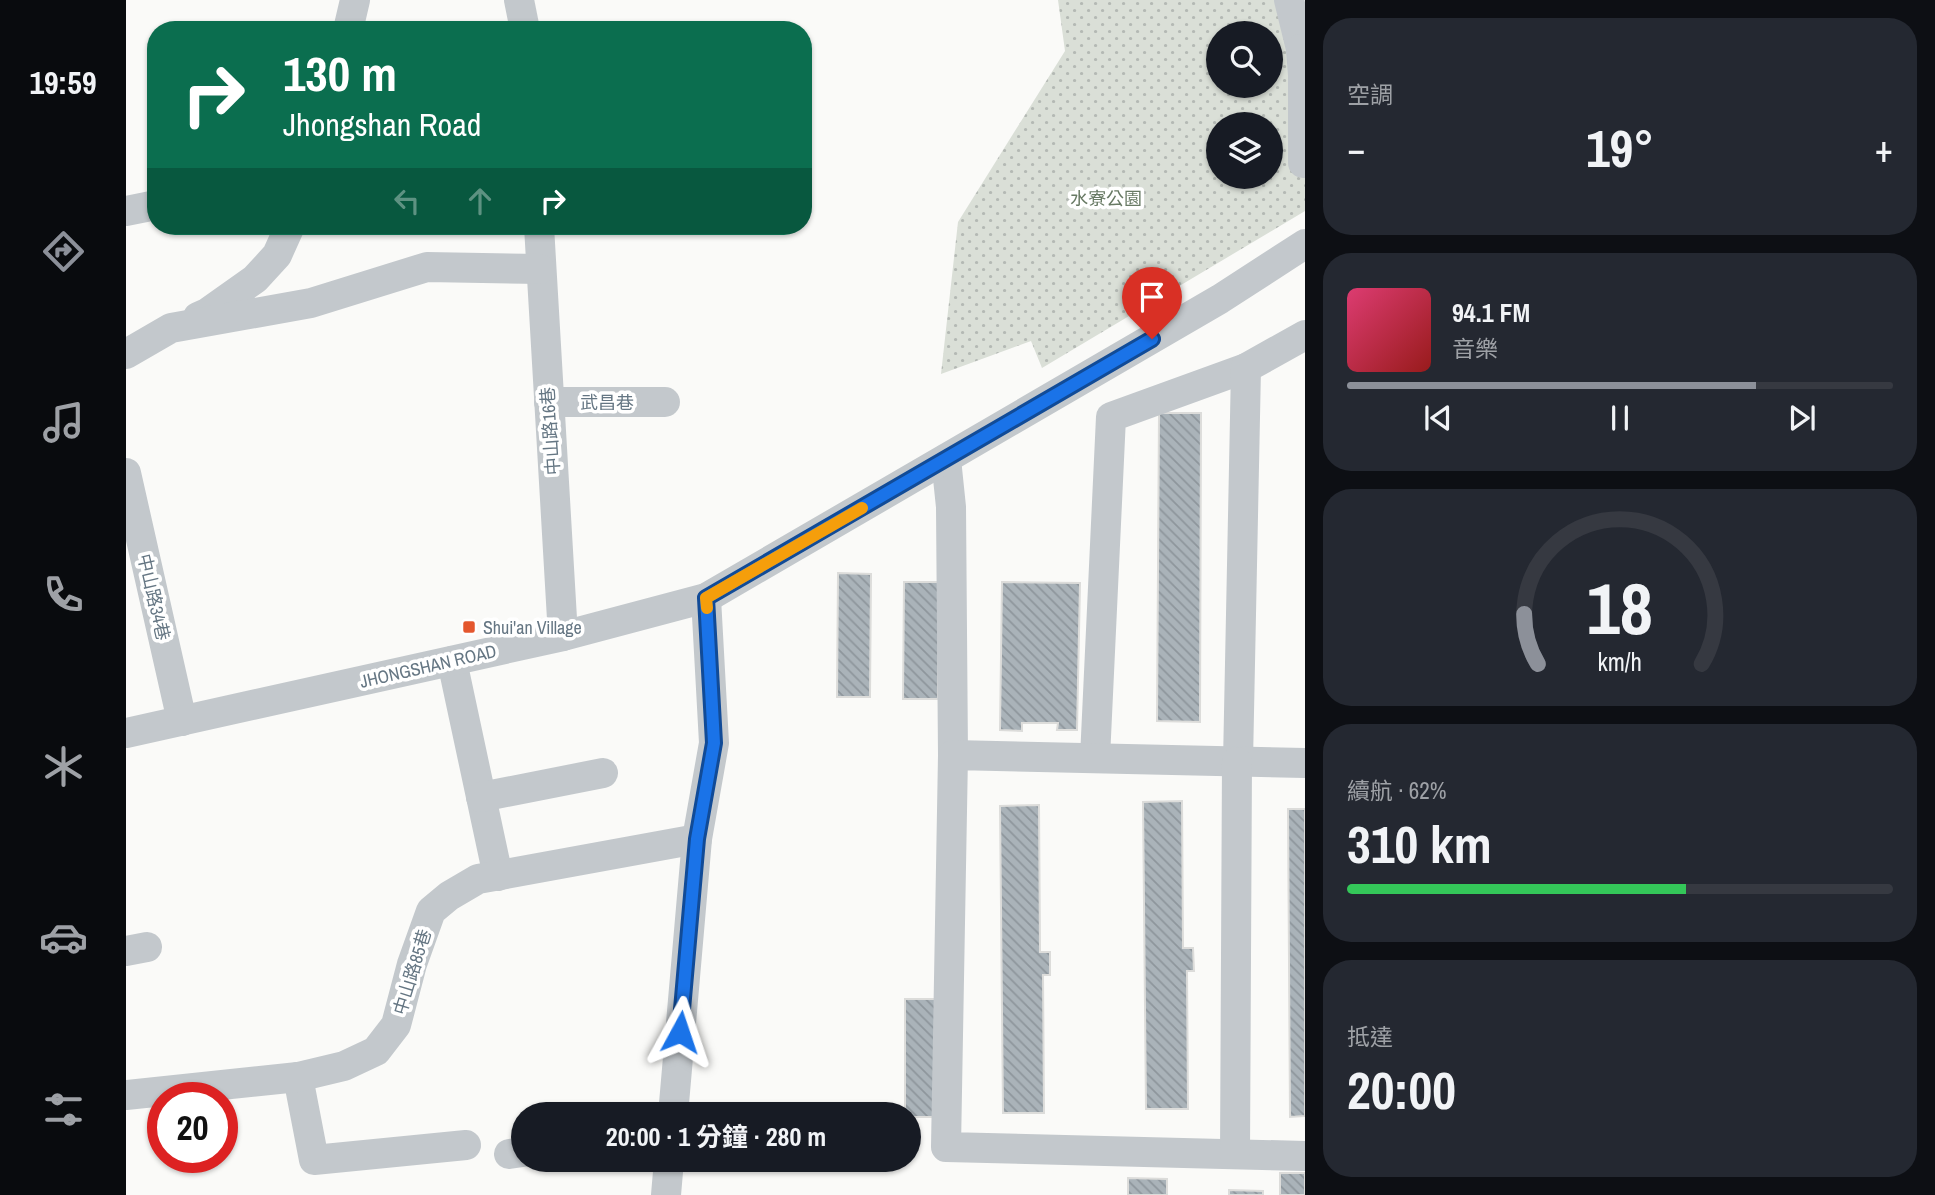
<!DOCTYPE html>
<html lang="zh-TW">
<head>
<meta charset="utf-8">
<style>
  body { margin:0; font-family:"Archivo Narrow","Noto Sans TC",sans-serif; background:#242831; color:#f1f3f6; height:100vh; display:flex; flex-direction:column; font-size:26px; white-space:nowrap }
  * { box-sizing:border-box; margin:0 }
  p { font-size:23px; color:#9ea1a6 }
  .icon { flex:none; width:38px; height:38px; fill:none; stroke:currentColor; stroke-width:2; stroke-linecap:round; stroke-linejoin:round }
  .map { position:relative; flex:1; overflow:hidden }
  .panel { display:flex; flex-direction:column; gap:18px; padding:18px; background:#0d0f14; width:630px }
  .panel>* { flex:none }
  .hud { position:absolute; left:21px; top:21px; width:665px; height:214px; border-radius:28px; box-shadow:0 2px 5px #0004; background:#0b6e4f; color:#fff; overflow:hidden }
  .controls { position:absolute; left:1080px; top:21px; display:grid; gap:14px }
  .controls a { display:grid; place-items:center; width:77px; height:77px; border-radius:50%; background:#171b24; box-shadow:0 2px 5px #0004; font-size:35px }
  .speed { position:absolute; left:21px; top:1082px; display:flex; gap:14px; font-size:35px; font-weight:700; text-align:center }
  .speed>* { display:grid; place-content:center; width:91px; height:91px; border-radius:50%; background:#171b24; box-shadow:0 2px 5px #0004; line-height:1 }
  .speed .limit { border:10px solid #d22; background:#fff; color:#111 }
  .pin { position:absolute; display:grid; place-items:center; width:60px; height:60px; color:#fff; margin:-72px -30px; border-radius:50% 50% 50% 0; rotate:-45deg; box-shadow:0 0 7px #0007 }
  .pin .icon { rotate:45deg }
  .me { position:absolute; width:77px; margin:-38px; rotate:5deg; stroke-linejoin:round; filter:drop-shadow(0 0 5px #0008) }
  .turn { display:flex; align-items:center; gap:24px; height:147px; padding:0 21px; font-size:32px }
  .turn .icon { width:91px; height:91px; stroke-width:2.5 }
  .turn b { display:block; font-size:49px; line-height:60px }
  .lanes { display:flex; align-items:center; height:66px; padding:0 21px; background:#0003; justify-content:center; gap:35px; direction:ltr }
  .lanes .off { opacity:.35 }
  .big { font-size:52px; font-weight:700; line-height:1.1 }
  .panel .tile { flex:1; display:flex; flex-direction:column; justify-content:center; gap:10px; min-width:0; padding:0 24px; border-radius:28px; background:#242831 }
  .panel .dial { align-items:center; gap:0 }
  .dial svg { height:182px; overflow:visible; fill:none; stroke:#363941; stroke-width:7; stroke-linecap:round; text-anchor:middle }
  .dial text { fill:#f1f3f6; stroke:none }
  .song { display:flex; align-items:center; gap:21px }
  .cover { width:84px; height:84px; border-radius:10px; background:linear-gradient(135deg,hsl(340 70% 55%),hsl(0 70% 35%)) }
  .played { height:7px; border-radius:4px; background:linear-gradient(90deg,#8c9099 75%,#363941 75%) }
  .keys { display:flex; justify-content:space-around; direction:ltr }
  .heat { display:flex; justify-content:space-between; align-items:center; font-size:38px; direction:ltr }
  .charge { height:10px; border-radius:5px; background:linear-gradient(90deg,#34c759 62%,#363941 0) }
  .trip { position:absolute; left:385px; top:1102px; width:410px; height:70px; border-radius:35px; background:#171b24; box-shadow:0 2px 5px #0004; font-weight:700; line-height:70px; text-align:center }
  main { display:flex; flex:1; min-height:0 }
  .dock { display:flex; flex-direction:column; width:126px; justify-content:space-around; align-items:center; background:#090b0e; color:#9ea1a6 }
  .dock .icon { width:49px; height:49px }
  .dock .on { color:#8c9099 }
  .dock b { font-size:32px; color:#f1f3f6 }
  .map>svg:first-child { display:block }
  .grass { fill:url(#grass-dots); fill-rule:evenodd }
  .building { fill:url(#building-back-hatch); stroke:#dcdcda; stroke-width:2 }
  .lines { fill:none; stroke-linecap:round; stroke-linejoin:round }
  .minor { stroke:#c3c8cc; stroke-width:30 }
  .route-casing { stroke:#114b97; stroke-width:18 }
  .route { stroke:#1a73e8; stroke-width:12 }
  .slow { stroke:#f59e0b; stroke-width:12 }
  .poi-dot { fill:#e4572e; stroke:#fff; stroke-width:2.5 }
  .labels { text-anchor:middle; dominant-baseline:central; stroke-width:7; stroke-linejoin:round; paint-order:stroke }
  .park-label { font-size:18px; fill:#687a64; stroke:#fff }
  .street-label { font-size:18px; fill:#657683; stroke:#fff }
  .poi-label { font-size:18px; fill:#657683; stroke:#fff; text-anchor:start }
</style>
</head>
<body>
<main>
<nav class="dock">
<b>19:59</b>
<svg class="icon on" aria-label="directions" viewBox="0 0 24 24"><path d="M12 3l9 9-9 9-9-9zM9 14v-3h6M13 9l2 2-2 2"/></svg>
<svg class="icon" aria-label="music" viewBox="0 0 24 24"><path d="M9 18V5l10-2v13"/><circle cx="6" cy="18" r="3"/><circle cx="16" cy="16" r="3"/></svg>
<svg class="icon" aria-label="phone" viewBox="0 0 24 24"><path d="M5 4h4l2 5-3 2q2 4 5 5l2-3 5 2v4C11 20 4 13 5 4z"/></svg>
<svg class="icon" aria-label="climate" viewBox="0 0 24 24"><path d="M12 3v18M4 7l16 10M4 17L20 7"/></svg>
<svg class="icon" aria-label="car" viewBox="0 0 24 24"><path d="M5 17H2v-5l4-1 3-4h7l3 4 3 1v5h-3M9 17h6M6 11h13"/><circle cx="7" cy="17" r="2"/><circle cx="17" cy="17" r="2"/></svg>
<svg class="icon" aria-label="filters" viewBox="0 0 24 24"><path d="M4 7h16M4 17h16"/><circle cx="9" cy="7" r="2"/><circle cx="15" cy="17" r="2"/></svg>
</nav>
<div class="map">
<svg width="1179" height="1195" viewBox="0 0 1179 1195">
  <defs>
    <pattern id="grass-dots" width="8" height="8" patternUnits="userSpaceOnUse" patternTransform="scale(1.75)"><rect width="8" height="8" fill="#dadfd7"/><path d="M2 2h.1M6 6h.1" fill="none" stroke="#b4b9b4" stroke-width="1.8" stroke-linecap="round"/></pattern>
    <pattern id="building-back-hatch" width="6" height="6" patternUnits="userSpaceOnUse" patternTransform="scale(1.75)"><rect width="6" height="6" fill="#aab3b9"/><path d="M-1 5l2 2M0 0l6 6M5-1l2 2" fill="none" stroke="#8e969c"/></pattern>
  </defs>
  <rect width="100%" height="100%" fill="#fafaf8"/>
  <path class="grass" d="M932,0H1159L1179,56V211L916,368L905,341L815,374L832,222L939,51ZM1092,33H1144V86H1092ZM1092,124H1144V177H1092Z"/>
  <g class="building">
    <polygon points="1033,413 1075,413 1074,722 1031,721"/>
    <polygon points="712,573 745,574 744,697 711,697"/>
    <polygon points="778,582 813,582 812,699 777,699"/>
    <polygon points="876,582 954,583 951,730 931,730 932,723 896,723 896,731 874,730"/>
    <polygon points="1056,801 1057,948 1067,948 1068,971 1061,971 1062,1109 1020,1109 1017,802"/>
    <polygon points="913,805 914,952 924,952 924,975 917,975 918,1113 877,1113 874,806"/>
    <polygon points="1162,809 1179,809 1179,1116 1164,1117"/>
    <polygon points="779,999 811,999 811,1117 782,1117 782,1115 779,1115"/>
    <rect x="1154" y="1173" width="25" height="22"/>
    <polygon points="1002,1178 1041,1179 1041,1195 1002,1195"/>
    <polygon points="1103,1190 1137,1191 1137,1195 1103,1195"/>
  </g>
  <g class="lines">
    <g class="minor">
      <polyline points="393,0 399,30"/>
      <polyline points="1163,0 1175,49 1179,51"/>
      <polyline points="222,30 229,0"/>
      <polyline points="1175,49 1177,75 1177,163"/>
      <polyline points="0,211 30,205"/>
      <polyline points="413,226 437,636"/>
      <polyline points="72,317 81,313 129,279 151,255 164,226"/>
      <polyline points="0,354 45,328 185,303 301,267 414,269"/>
      <polyline points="423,402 539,402"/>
      <polyline points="820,459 825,507 827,755"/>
      <polyline points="0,473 56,721"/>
      <polyline points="326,661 372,876"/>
      <polyline points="0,733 437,636 580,598 1094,299 1179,244"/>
      <polyline points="969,758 985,417 1120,368"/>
      <polyline points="1112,762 1120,368 1179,335"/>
      <polyline points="1179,763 827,755 820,1147 1179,1156"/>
      <polyline points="355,797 477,773"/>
      <polyline points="0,951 21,947"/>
      <polyline points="172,1077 188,1160 340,1145"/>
      <polyline points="0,1095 172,1077 218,1066 250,1051 270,1025 286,964 305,911 323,896 352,879 571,839"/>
      <polyline points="547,1115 571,839 588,743 580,598"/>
      <polyline points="383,1154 397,1152"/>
      <polyline points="1109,1154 1111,762"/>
      <polyline points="540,1195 543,1160"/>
    </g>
  </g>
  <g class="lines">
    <defs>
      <polyline id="route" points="554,1032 571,839 588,743 580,598 1026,339"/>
    </defs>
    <use href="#route" class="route-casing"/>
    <use href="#route" class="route"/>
    <polyline class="slow" points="581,608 580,598 736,508"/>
  </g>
  <rect class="poi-dot" x="336" y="620" width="14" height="14" rx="3.5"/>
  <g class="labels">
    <g class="park-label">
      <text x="980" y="198">水寮公園</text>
    </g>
    <g class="street-label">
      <text x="481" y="402">武昌巷</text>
      <text transform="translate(424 431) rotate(-94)">中山路16巷</text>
      <text transform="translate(28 597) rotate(77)">中山路34巷</text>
      <text transform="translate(302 666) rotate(-13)">JHONGSHAN ROAD</text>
      <text transform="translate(286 972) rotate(-73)">中山路85巷</text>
    </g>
    <g class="poi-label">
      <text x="357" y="627">Shui'an Village</text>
    </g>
  </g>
</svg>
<div class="controls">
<a><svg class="icon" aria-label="search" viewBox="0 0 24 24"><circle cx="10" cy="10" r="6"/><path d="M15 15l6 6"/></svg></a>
<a><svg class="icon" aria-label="layers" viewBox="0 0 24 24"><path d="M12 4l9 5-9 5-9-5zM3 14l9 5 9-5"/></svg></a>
</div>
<div class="speed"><div class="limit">20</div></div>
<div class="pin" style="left:1026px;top:339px;background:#d93025"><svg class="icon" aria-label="arrive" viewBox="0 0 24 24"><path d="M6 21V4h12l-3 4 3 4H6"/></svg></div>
<svg class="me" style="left:554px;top:1032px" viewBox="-20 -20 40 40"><path d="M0-17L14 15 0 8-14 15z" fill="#1a73e8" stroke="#fff" stroke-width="4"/></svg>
<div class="trip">20:00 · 1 分鐘 · 280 m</div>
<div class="hud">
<div class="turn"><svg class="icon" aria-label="right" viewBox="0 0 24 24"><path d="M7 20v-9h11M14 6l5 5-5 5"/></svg><div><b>130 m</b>Jhongshan Road</div></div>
<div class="lanes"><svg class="icon off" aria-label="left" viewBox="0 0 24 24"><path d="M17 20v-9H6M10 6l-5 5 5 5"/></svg><svg class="icon off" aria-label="ahead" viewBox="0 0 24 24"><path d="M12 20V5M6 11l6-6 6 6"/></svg><svg class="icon" aria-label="right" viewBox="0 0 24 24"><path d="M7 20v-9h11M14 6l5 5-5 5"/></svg></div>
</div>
</div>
<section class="panel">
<div class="tile"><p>空調</p>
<div class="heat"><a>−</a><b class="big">19°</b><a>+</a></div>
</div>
<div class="tile">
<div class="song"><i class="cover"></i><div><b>94.1 FM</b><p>音樂</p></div></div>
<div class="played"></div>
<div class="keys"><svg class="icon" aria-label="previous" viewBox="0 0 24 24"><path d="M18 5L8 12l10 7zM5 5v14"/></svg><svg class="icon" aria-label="pause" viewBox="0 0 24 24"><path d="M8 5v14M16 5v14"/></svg><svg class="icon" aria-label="next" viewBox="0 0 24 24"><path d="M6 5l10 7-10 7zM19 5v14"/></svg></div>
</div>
<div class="tile dial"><svg viewBox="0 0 100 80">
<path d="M14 69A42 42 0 1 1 86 69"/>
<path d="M14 69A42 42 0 0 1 8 47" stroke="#8c9099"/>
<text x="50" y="56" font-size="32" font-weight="700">18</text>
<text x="50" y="72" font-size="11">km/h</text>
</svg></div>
<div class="tile"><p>續航 · 62%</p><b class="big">310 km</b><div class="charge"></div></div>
<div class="tile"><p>抵達</p><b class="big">20:00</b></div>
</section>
</main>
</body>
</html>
